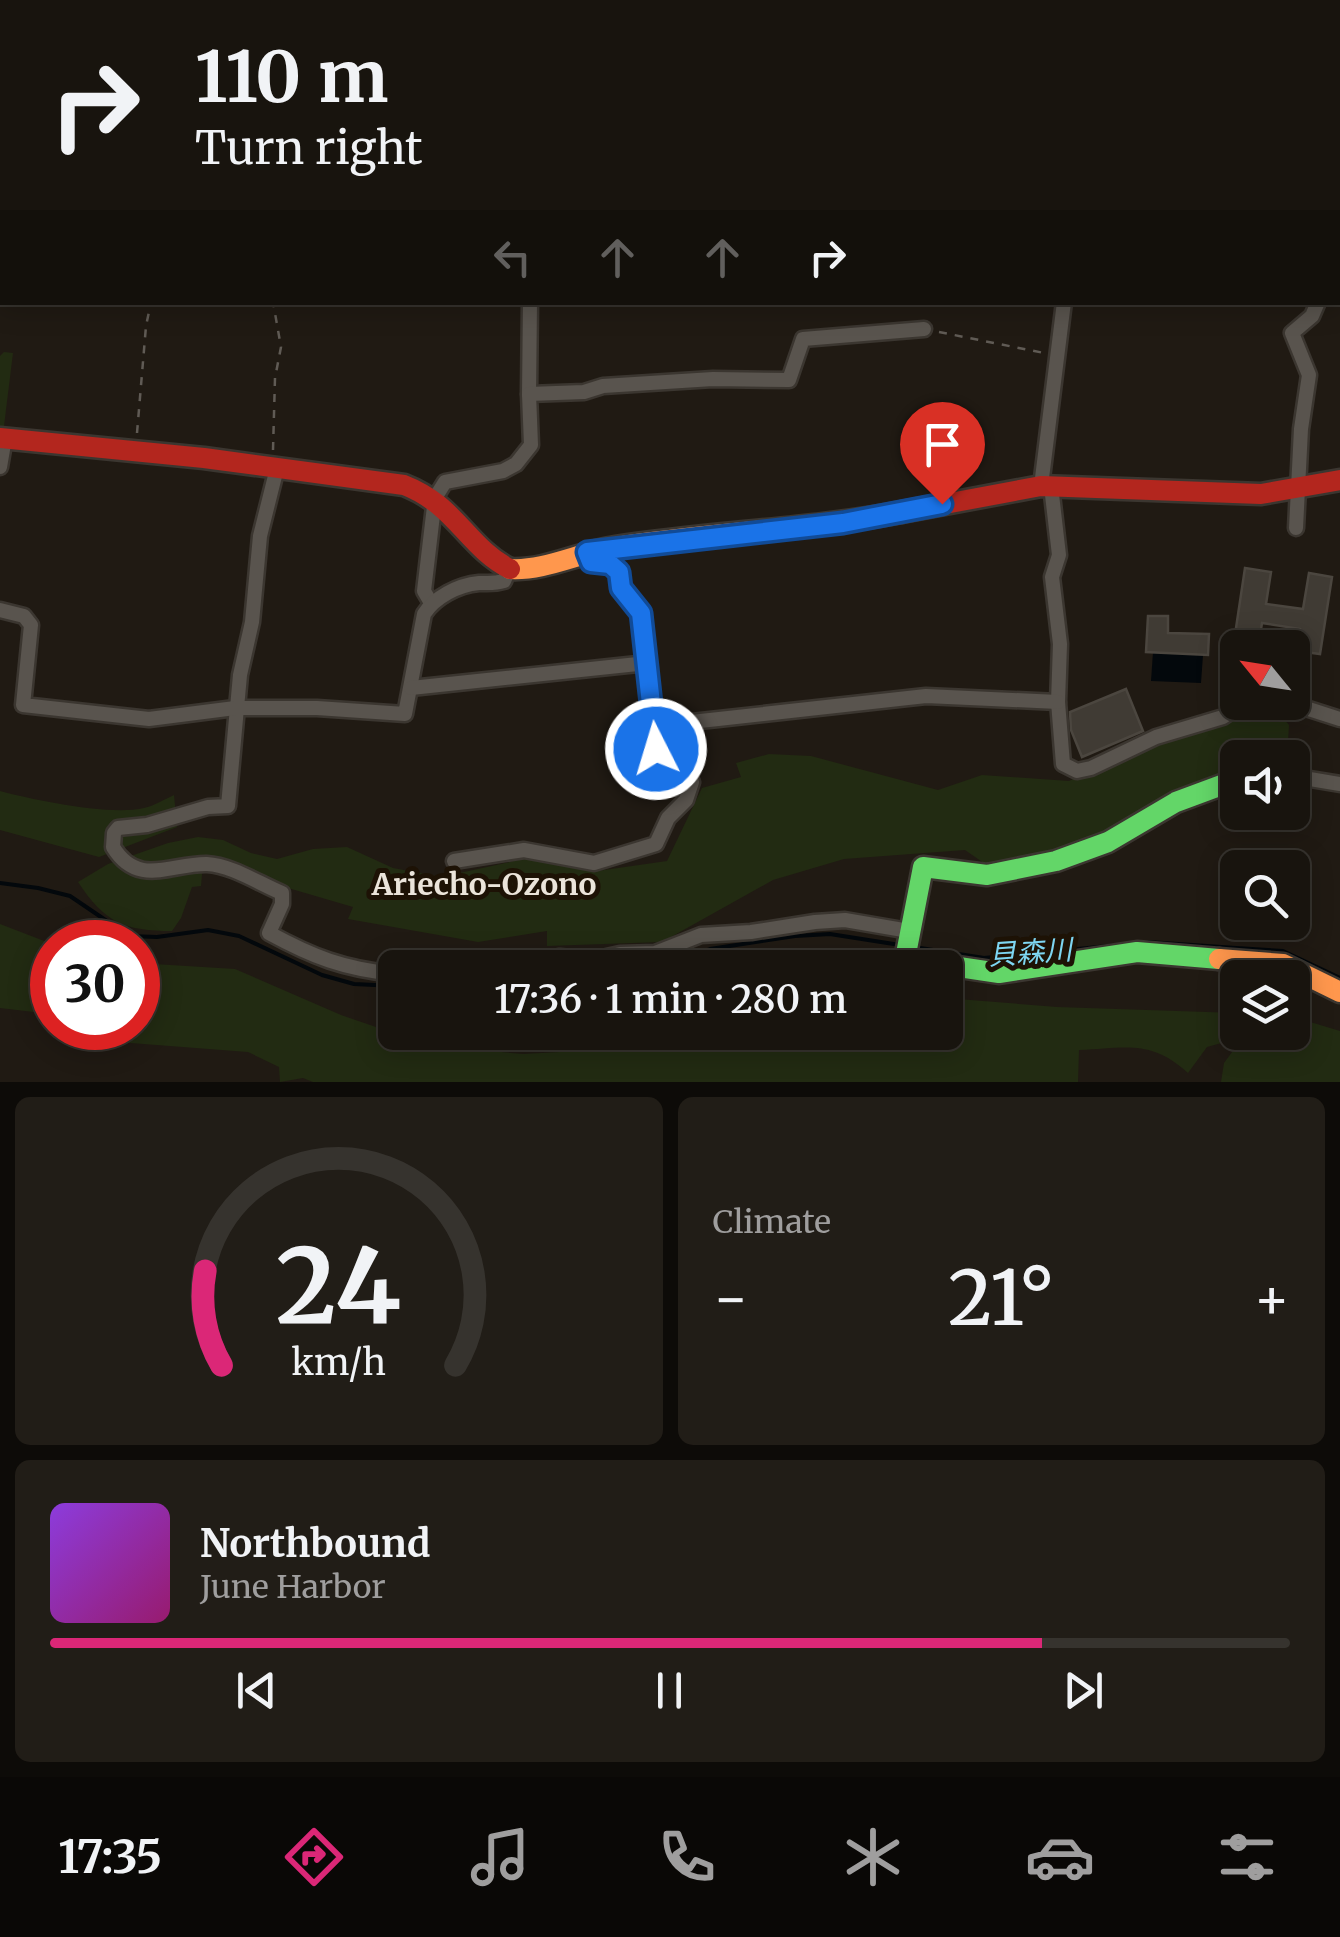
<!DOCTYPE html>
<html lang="en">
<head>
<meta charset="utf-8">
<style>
  body { margin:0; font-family:Merriweather,"Noto Sans JP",serif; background:#211d17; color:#f1f3f6; height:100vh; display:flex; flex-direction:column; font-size:38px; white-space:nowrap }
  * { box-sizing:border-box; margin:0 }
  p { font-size:32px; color:#9f9e9e }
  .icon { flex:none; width:55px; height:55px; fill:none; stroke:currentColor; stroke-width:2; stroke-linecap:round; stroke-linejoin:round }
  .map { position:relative; height:1082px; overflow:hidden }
  .drawer { display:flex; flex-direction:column; gap:15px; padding:15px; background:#0d0b08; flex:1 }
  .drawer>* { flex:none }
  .hud { position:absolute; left:0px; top:0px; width:1340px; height:305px; box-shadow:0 5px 25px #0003,0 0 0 2px #36332e; background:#18140e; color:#f1f3f6; overflow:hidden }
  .needle { width:65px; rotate:300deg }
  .tools { position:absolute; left:1220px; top:630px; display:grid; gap:20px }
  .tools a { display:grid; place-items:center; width:90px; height:90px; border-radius:15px; background:#18140e; box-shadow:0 5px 25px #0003,0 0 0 2px #36332e; font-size:50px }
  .speed { position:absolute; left:30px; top:920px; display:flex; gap:20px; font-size:50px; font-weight:700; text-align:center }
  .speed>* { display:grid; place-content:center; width:130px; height:130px; border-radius:50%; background:#18140e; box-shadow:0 5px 25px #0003,0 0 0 2px #36332e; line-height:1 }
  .speed .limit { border:15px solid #d22; background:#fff; color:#111 }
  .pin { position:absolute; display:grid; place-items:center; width:85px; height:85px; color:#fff; margin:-102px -42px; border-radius:50% 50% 50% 0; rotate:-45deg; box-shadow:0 0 10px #0007 }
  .pin .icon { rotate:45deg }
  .me { position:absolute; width:110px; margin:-55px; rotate:355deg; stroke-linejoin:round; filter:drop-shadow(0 0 8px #0008) }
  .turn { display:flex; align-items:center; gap:35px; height:210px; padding:0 30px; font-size:45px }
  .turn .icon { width:130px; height:130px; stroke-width:2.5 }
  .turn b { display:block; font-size:70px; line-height:85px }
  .lanes { display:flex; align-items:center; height:95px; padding:0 30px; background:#0003; justify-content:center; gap:50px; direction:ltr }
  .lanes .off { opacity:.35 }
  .big { font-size:75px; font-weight:600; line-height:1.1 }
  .drawer .tile { flex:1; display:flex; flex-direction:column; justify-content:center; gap:15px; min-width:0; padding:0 35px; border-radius:15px; background:#211d17 }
  .drawer .dial { align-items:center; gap:0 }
  .dial svg { height:260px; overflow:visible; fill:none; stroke:#36332e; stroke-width:7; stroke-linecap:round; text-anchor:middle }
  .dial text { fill:#f1f3f6; stroke:none }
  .song { display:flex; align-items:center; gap:30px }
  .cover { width:120px; height:120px; border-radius:15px; background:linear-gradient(135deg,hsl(270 70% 55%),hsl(320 70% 35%)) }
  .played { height:10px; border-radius:5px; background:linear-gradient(90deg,#db2777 80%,#36332e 80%) }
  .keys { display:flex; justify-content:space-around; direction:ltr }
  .heat { display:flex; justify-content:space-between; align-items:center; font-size:55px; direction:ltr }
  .drawer .tiles { flex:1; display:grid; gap:15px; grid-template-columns:1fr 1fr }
  .tile:last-child { grid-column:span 2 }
  .trip { position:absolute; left:378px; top:950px; width:585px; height:100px; border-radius:15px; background:#18140e; box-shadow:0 5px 25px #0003,0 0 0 2px #36332e; font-weight:600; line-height:100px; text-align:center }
  .tabs { display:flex; height:160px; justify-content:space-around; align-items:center; background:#0a0806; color:#9f9e9e }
  .tabs .icon { width:70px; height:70px }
  .tabs .on { color:#db2777 }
  .tabs b { font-size:45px; color:#f1f3f6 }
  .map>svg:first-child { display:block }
  .green { fill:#222b12 }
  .water { fill:#03080c }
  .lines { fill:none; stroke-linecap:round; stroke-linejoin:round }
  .stream { stroke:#03080c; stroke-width:4 }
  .building { fill:#403b34; stroke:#4b463f; stroke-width:2.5 }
  .street-casing { stroke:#3b3630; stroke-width:19 }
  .fast-casing { stroke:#3b3630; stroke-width:25 }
  .slow-casing { stroke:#3b3630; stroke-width:25 }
  .jam-casing { stroke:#3b3630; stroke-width:25 }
  .path { stroke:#605b55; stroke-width:2.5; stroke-dasharray:8 8; stroke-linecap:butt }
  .street { stroke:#59544e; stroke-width:14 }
  .fast { stroke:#63d668; stroke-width:20 }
  .slow { stroke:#ff974d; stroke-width:20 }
  .jam { stroke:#b3261e; stroke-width:20 }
  .route-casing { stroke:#114b97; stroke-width:25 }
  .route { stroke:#1a73e8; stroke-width:18 }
  .labels { text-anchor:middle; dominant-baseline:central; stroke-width:10; stroke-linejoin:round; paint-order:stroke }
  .water-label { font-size:28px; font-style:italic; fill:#7ed6f2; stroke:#1d1205 }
  .quarter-label { font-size:30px; font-weight:bold; fill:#ebe4da; stroke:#1d1205 }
</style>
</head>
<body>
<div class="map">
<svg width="1340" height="1082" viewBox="0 0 1340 1082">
  <rect width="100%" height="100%" fill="#201a13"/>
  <g class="green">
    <polygon points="4,352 13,353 3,434 0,433 0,356"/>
    <path d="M1271,704L1289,725L1287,757L1238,758L1237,774L1056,853L991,868L965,850L844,859L773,880L662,942L547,946V931L478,942L348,919L353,907L203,863L201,886L192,887L181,918L172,931C125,931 105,923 78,882L108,864L168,843L198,837L223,840L251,853L277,859L313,849L347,847L393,868L441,877L528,858L597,871L667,861L702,788L741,777L736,763L769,754L811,756L938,790L982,775L1069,781L1119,758Z"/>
    <path d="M0,791C34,800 110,816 144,808C154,806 165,799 174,795L177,827L99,857L0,830Z"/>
    <path d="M0,924L52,944V1028H138V963L235,969L341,1015L431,1046L523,1054L650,1047L681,1033L945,1032V998L1057,1007L1237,1013L1238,1032H1292L1293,1018H1297L1340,1031V1082H1221L1224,1063L1243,1037L1207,1047L1188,1073C1151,1039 1126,1048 1079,1050L1078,1082H313L303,1078L280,1082L279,1067L248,1052L79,1039L50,1027L42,1013L0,1008Z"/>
  </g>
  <polygon class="water" points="1153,652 1203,655 1201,683 1151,681"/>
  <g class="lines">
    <g class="stream">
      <polyline points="1338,262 1340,263"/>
      <polyline points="0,883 38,888 70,896 129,936 157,937 208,930 239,936 322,975 354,984 395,986"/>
      <polyline points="914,947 984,958 1149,942 1236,948 1283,951 1340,978"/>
      <polyline points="660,968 710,949 795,936 830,934 900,945"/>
    </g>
  </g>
  <g class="building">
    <polygon points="1245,568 1271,572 1266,604 1303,609 1309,573 1332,577 1320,654 1297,651 1300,629 1262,623 1258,648 1233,648"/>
    <polygon points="1148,616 1168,616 1168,633 1209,634 1208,655 1146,652"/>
    <polygon points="1126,689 1143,731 1082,757 1071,730 1070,712"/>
  </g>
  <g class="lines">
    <defs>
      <g id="street">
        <polyline points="1000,0 1007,2"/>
        <polyline points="195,2 235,2"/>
        <polyline points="914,2 930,0"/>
        <polyline points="1025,2 1025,0"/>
        <polyline points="0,78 2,78"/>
        <polyline points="1338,106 1340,106"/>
        <polyline points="0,211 2,208"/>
        <polyline points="1338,233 1340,227"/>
        <polyline points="529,394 530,302"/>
        <polyline points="0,467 5,438"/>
        <path d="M277,468L260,536L252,622L240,675L228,806L208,807L147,825L118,828L114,833L113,847C138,888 172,863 207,864C231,865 260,884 282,893V904L269,933C313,957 344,969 395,974"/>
        <polyline points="1041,486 1064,302"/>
        <polyline points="1051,486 1059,555 1052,577 1060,644 1058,702 1063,764 1077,771 1091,768 1156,737 1223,717 1245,702"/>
        <polyline points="1296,528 1301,429 1309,375 1292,333 1312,316 1318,302"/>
        <polyline points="588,552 591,562 610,563 619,572 621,588 641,613 655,726 926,696 1058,702"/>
        <polyline points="431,603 424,591 435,498 445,482 503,471 516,464 531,445 529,394 584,392 603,386 713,379 789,380 803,339 924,329"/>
        <path d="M0,610L24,616L31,625L23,705L149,719L235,708H317L405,714L424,614C435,597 458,585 479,583C489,583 494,584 504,581L509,569"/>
        <polyline points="411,688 647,663"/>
        <polyline points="1287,702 1340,719"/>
        <polyline points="1292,776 1340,784"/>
        <polyline points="454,861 524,850 594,863 656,844 668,818 686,800 692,782 656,749 655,726"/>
        <polyline points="489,968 560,957 593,960 620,954 655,953 701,935 751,932 815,922 845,920 909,931"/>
      </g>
      <polyline id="fast" points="1219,959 1137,952 999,973 905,959 923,867 987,875 1056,861 1108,842 1176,802 1238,779"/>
      <g id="slow">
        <path d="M510,569C546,571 580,552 616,547C711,532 807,530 902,512"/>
        <polyline points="1219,959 1283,964 1340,992"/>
      </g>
      <g id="jam">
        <path d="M0,438L204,458L404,485C456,505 467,547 510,569"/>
        <polyline points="902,512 1041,486 1261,494 1340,480"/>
      </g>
    </defs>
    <use href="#street" class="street-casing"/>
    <use href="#fast" class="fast-casing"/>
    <use href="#slow" class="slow-casing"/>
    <use href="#jam" class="jam-casing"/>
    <g class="path">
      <polyline points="719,0 734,2"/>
      <polyline points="1133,0 1134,2"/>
      <polyline points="748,2 792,0"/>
      <polyline points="1196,2 1196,0"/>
      <polyline points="1338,248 1340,248"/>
      <polyline points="939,332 1044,353"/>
      <polyline points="137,433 146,326 151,302"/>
      <polyline points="273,450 275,378 281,347 273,302"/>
    </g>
    <use href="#street" class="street"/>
    <use href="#fast" class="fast"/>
    <use href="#slow" class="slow"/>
    <use href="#jam" class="jam"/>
  </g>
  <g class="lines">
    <defs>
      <polyline id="route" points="656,749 641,613 621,588 619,572 610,564 591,562 587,552 843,523 942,504"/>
    </defs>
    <use href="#route" class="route-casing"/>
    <use href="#route" class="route"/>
  </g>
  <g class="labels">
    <g class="water-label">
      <text transform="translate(1030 952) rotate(-4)">貝森川</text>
    </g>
    <g class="quarter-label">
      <text x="484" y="884">Ariecho-Ozono</text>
    </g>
  </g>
</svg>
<div class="tools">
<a><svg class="needle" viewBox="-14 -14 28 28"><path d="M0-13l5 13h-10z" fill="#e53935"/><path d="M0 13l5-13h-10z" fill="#9f9e9e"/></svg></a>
<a><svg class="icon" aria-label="sound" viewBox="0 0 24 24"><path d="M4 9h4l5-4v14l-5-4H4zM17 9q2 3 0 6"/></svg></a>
<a><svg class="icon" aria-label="search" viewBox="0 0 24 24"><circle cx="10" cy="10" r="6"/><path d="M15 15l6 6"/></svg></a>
<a><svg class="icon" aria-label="layers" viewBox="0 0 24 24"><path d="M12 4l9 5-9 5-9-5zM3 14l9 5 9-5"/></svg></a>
</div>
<div class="speed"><div class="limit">30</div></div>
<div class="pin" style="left:942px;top:504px;background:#d93025"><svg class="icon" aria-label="arrive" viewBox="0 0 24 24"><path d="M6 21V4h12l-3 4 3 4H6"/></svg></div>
<svg class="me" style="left:656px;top:749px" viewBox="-20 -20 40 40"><circle r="17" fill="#1a73e8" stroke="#fff" stroke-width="3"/><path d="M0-11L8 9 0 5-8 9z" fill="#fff"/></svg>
<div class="trip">17:36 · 1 min · 280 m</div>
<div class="hud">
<div class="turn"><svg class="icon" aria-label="right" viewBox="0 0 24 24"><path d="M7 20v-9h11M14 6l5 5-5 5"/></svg><div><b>110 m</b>Turn right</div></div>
<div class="lanes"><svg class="icon off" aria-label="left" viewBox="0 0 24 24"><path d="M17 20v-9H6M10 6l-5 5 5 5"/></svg><svg class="icon off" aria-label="ahead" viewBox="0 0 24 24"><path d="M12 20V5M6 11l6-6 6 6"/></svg><svg class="icon off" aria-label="ahead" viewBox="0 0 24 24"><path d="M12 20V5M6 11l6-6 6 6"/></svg><svg class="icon" aria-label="right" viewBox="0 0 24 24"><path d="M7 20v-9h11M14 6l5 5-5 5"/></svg></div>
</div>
</div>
<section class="drawer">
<div class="tiles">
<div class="tile dial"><svg viewBox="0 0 100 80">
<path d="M14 69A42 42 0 1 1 86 69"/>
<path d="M14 69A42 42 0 0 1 9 40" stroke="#db2777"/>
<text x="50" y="56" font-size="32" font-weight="700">24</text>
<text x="50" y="72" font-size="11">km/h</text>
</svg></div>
<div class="tile"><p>Climate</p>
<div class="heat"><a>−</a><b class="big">21°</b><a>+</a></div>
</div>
<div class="tile">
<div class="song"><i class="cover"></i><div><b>Northbound</b><p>June Harbor</p></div></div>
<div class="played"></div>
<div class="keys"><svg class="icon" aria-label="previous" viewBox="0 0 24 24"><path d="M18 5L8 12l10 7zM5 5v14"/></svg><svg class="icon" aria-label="pause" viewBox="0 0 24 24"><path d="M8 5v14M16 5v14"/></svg><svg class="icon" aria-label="next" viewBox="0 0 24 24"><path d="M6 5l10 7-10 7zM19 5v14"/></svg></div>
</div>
</div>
</section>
<nav class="tabs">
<b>17:35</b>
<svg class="icon on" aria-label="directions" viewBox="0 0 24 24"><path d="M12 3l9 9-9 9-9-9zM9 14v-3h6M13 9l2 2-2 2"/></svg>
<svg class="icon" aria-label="music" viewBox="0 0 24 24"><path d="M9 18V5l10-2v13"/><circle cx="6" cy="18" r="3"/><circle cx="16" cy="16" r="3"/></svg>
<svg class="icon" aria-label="phone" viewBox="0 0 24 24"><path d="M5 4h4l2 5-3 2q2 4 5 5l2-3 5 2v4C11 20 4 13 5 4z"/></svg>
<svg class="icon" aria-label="climate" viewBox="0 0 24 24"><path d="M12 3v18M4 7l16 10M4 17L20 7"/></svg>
<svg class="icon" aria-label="car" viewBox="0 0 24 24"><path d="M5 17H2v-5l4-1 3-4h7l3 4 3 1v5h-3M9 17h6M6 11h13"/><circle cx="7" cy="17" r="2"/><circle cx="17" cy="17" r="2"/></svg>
<svg class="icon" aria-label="filters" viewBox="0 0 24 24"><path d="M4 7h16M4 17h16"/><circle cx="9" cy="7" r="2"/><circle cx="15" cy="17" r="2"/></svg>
</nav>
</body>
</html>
